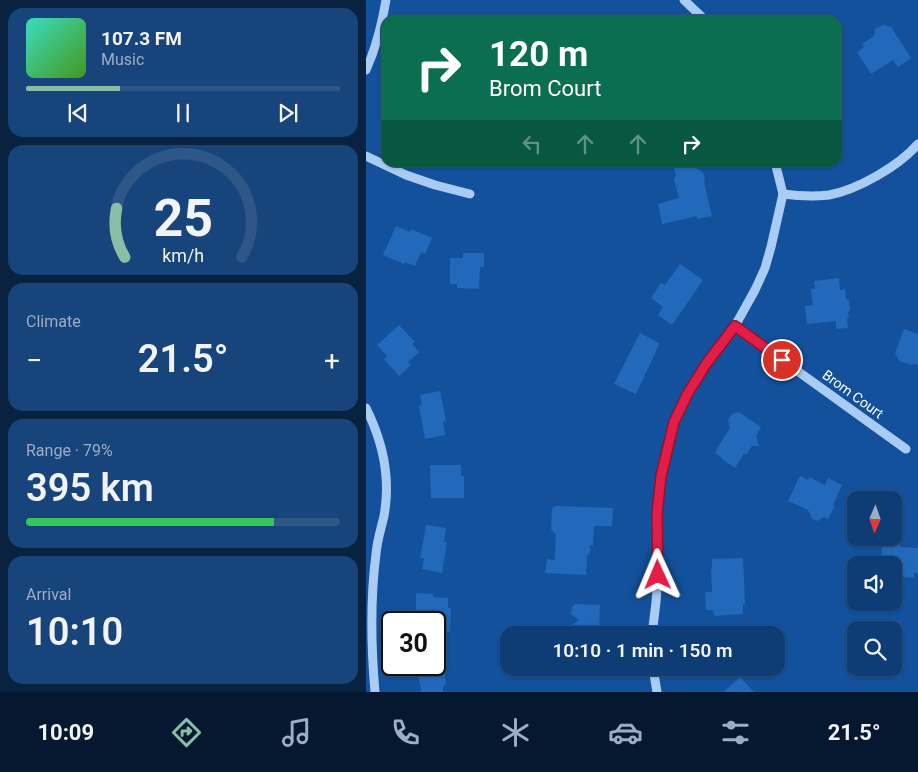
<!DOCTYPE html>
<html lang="en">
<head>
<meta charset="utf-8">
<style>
  body { margin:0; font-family:Roboto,sans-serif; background:#17447a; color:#f1f3f6; height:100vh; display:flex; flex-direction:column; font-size:19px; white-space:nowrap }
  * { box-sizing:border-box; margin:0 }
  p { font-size:16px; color:#9baec5 }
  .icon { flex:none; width:28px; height:28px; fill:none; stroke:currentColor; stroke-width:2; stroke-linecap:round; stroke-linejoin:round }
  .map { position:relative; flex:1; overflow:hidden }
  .sheet { display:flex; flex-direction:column; gap:8px; padding:8px; background:#082240; width:366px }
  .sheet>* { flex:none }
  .guide { position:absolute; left:15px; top:15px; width:461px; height:152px; border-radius:15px; box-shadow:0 1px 4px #0004,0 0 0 1px #2e5687; background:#0b6e4f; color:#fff; overflow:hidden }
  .needle { width:32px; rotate:182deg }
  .controls { position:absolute; left:481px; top:491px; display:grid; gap:10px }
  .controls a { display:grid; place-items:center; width:55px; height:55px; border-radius:10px; background:#0e3d75; box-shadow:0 1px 4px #0004,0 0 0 1px #2e5687; font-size:25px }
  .speed { position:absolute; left:15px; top:611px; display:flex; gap:10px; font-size:25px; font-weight:700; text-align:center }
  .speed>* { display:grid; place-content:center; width:65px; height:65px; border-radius:50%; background:#0e3d75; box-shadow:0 1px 4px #0004,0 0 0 1px #2e5687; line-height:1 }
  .speed .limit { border:2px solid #111; border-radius:8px; background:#fff; color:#111 }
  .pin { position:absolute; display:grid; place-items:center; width:42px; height:42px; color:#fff; margin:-21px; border:2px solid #fff; border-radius:50%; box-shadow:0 1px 5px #0007 }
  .me { position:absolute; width:55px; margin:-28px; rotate:359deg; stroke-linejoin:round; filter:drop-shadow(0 0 4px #0008) }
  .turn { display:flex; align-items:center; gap:18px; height:105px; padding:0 25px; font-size:22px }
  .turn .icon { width:65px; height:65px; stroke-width:2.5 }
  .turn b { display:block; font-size:35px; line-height:42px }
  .lanes { display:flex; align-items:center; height:48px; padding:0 25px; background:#0003; justify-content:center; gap:25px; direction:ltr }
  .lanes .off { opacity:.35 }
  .big { font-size:38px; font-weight:600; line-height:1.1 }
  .sheet .card { flex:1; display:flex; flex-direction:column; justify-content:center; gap:8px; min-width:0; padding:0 18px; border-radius:15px; background:#17447a }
  .sheet .dial { align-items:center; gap:0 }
  .dial svg { height:130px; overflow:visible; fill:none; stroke:#2e5687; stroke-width:7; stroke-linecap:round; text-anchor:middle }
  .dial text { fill:#f1f3f6; stroke:none }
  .song { display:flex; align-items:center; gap:15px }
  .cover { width:60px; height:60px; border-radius:8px; background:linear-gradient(135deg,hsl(170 70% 55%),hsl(100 70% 35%)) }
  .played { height:5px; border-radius:2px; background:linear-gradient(90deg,#8abfa5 30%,#2e5687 30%) }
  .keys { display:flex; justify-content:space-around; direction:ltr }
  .heat { display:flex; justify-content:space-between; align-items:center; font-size:28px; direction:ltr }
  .charge { height:8px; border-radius:4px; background:linear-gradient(90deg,#34c759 79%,#2e5687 0) }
  .trip { position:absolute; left:134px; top:626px; width:285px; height:50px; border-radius:15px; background:#0e3d75; box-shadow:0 1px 4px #0004,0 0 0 1px #2e5687; font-weight:600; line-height:50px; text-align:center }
  .tabs { display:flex; height:80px; justify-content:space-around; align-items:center; background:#06182f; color:#9baec5 }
  .tabs .icon { width:35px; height:35px }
  .tabs .on { color:#8abfa5 }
  .tabs b { font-size:22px; color:#f1f3f6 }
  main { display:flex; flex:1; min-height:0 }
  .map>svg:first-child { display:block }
  .building { fill:#2269bb }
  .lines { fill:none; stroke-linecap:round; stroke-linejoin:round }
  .minor { stroke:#a9ccf4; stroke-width:9 }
  .route-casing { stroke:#92132f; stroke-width:12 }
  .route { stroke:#e11d48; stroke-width:9 }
  .labels { text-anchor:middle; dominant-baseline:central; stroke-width:5; stroke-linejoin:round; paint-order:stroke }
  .street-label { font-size:14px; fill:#fff; stroke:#13519c }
</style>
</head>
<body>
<main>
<section class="sheet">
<div class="card">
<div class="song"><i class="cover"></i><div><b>107.3 FM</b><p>Music</p></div></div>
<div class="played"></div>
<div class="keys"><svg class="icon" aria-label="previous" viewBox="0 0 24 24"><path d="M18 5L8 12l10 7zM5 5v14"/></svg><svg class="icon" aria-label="pause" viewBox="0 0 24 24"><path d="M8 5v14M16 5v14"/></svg><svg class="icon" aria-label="next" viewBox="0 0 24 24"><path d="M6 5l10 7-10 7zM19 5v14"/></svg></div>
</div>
<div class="card dial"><svg viewBox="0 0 100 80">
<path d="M14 69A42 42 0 1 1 86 69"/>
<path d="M14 69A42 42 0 0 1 9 39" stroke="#8abfa5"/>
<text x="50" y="56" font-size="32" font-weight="700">25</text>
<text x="50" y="72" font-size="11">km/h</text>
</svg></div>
<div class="card"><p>Climate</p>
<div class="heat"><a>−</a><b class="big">21.5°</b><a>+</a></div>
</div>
<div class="card"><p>Range · 79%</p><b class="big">395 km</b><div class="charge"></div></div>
<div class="card"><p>Arrival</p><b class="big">10:10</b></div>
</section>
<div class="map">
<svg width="552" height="692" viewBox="0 0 552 692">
  <rect width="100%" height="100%" fill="#13519c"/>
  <g class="building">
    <polygon points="517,25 525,27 545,58 532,67 527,60 505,74 491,52 498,47 496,44 508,36 509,29"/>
    <polygon points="324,162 325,165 337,172 339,179 338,182 346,216 331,219 331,216 296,224 292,204 313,198 308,179 310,176 308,169 311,165"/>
    <polygon points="30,226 44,232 45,229 66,238 59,254 55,252 49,266 39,262 38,264 17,255"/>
    <polygon points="97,253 118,253 118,267 114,267 113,289 91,288 91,284 84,284 84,258 97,258"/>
    <polygon points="314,264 337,280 306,325 292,315 297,307 285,298 295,283 299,285"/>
    <polygon points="473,278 474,290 479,289 480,299 483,300 484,310 482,312 483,318 481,319 482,328 470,329 470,321 441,324 439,306 447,305 445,289 449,289 448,281"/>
    <polygon points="33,325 49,342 46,344 53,352 42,362 45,365 33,376 18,359 21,356 11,345"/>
    <polygon points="538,329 552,334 552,365 547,364 546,365 533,361 529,353"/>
    <polygon points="274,333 293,343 292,347 270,394 248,384"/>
    <polygon points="74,391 80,421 77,422 79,435 59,439 53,406 56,405 54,395"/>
    <polygon points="373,412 395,427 390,436 393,446 386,446 380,455 378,453 369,468 356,459 356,458 349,453 351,450 350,450 364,428 362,420 366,414"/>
    <polygon points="64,465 95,465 95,476 98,476 98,498 65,498"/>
    <polygon points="434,476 442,480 443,477 459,485 462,478 476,485 467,505 469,506 462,519 458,517 451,521 446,519 442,510 422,501"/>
    <polygon points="189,506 247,508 246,526 228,526 227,546 224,545 224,553 221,555 220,575 179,573 181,559 189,560 190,535 185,529 186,509"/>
    <polygon points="60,525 80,528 78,542 81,542 76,573 56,569 58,558 54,558"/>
    <polygon points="517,538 534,538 534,547 552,548 552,573 548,573 548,578 532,576 533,572 528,572 528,565 514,565"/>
    <polygon points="377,558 379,604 377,604 377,614 348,616 347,610 340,610 339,592 346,592 345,569 346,569 346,559"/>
    <polygon points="50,593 67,594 67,597 82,598 82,608 85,608 84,632 69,631 69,622 53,622 54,615 50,615"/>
    <polygon points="209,604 234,605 233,635 205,635 205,626 213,620 205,614 206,607"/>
    <polygon points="51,665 78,665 80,685 77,686 77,692 55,692 54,682 53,682"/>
    <polygon points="374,677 388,692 358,692"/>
  </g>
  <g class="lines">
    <g class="minor">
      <polyline points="318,0 339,20"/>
      <path d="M0,70C10,48 16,24 20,0"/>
      <polyline points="0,156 40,175 69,185 104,194"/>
      <path d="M417,194C432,196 447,197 463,195C491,190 533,166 552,144"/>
      <polyline points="369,326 540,449"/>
      <path d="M0,408C17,442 25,478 18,516C15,529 11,541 10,554C4,600 5,646 9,692"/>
      <polyline points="286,635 290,602 292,575 291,515 295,476 308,422 322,393 340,364 369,326 389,290 399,268 405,247 417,194 409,162"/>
      <polyline points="287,668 291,692"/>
    </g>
  </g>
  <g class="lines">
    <defs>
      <polyline id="route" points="292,575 291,515 295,476 308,422 322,393 340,364 369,326 416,360"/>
    </defs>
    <use href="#route" class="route-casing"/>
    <use href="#route" class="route"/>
  </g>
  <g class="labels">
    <g class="street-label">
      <text transform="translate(487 394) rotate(36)">Brom Court</text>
    </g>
  </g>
</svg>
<div class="controls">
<a><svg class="needle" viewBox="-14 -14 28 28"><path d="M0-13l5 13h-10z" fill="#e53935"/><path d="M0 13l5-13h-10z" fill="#9baec5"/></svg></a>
<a><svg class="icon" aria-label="sound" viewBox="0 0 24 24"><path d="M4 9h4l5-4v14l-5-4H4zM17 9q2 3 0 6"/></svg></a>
<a><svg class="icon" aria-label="search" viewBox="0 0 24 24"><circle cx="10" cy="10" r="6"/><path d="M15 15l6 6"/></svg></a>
</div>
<div class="speed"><div class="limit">30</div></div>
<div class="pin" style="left:416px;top:360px;background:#d93025"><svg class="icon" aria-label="arrive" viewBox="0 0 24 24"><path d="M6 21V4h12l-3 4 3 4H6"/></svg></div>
<svg class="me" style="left:292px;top:575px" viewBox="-20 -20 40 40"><path d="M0-17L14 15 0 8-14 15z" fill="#e11d48" stroke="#fff" stroke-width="4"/></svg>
<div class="trip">10:10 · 1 min · 150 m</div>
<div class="guide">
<div class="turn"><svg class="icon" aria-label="right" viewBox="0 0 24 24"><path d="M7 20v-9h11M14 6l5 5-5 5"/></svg><div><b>120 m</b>Brom Court</div></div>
<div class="lanes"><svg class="icon off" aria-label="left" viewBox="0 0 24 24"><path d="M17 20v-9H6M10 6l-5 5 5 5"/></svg><svg class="icon off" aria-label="ahead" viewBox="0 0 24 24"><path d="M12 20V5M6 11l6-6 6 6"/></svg><svg class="icon off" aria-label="ahead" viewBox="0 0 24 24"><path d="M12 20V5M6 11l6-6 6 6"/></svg><svg class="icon" aria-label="right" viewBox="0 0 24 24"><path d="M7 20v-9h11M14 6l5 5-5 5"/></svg></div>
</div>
</div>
</main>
<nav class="tabs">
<b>10:09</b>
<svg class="icon on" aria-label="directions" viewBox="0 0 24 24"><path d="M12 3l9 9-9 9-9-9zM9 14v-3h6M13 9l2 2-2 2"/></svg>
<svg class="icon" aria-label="music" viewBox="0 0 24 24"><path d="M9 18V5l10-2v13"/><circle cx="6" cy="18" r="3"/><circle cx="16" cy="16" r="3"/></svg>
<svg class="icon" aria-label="phone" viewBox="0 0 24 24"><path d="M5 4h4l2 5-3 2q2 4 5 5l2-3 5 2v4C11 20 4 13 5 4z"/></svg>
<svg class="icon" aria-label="climate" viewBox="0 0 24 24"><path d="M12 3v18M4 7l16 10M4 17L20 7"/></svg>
<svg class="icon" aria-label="car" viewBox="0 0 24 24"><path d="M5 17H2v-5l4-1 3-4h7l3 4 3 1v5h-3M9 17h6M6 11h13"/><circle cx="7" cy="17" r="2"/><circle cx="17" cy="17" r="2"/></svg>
<svg class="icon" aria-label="filters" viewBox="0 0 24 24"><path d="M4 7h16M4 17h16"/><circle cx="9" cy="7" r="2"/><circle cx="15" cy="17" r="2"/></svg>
<b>21.5°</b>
</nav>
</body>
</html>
